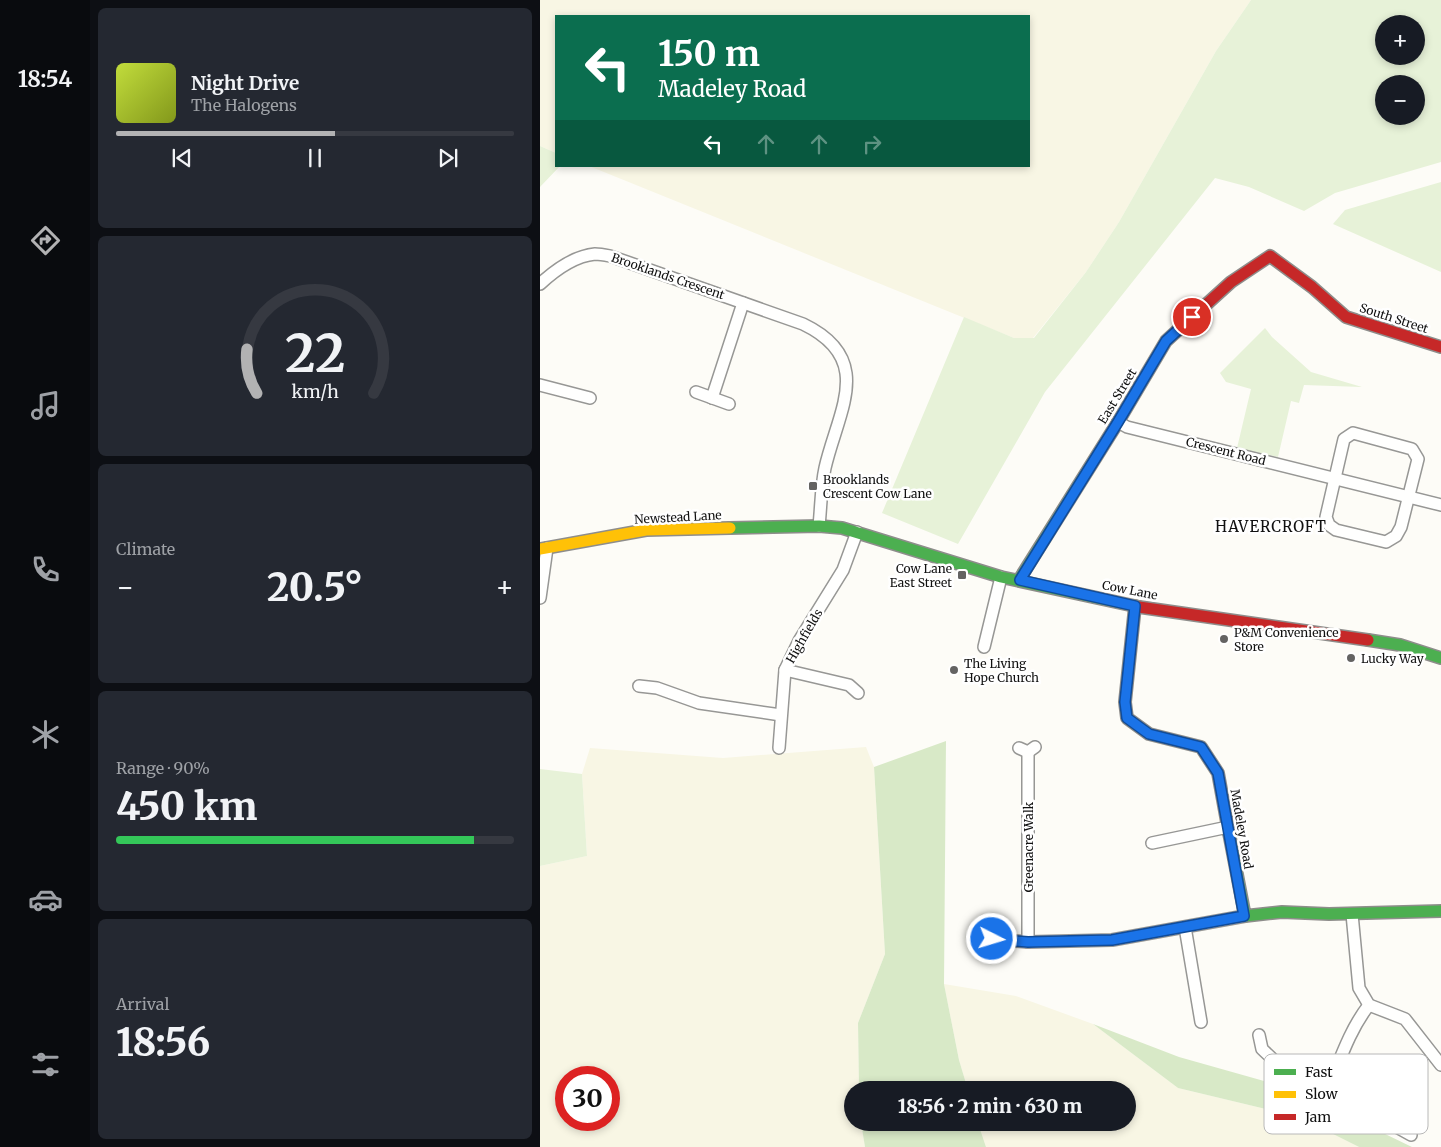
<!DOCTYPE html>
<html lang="en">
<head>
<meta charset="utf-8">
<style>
  body { margin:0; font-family:Merriweather,serif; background:#242831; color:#f1f3f6; height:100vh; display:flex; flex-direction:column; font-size:19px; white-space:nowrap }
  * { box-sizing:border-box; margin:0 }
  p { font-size:16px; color:#9ea1a6 }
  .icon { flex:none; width:28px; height:28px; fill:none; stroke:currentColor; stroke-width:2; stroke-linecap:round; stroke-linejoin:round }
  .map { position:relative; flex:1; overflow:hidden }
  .details { display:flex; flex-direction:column; gap:8px; padding:8px; background:#0d0f14; width:450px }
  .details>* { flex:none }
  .hud { position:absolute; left:15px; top:15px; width:475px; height:152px; border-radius:0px; box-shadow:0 2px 8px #0003; background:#0b6e4f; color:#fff; overflow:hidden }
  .controls { position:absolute; left:835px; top:15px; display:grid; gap:10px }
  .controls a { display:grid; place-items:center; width:50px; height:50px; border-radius:50%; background:#171b24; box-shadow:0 2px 8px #0003; font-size:25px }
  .speed { position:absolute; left:15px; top:1066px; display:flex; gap:10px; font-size:25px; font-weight:700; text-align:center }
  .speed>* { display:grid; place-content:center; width:65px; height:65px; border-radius:50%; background:#171b24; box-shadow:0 2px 8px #0003; line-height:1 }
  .speed .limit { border:8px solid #d22; background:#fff; color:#111 }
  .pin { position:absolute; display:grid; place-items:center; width:42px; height:42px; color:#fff; margin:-21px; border:2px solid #fff; border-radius:50%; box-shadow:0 1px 5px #0007 }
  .me { position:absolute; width:55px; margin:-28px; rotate:95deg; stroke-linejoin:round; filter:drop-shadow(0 0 4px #0008) }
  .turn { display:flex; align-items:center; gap:18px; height:105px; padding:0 20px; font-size:22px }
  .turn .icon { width:65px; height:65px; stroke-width:2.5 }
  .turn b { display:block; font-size:35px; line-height:42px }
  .lanes { display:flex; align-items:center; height:48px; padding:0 20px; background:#0003; justify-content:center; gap:25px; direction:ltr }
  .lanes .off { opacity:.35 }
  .big { font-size:38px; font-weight:800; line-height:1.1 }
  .details .tile { flex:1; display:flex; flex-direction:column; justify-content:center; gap:8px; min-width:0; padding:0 18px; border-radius:8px; background:#242831 }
  .details .dial { align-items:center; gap:0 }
  .dial svg { height:130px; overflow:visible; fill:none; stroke:#363941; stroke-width:7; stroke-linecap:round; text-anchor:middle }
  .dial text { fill:#f1f3f6; stroke:none }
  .song { display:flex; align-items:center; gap:15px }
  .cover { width:60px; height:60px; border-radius:8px; background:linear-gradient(135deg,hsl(70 70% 55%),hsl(70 70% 35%)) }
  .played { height:5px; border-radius:2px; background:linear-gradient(90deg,#b2b2b3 55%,#363941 55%) }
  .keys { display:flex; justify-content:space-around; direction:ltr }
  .heat { display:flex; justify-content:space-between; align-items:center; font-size:28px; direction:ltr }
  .charge { height:8px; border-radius:4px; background:linear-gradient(90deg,#34c759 90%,#363941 0) }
  .trip { position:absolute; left:304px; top:1081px; width:292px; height:50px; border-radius:25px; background:#171b24; box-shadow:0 2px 8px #0003; font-weight:800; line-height:50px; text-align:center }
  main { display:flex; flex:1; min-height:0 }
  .tabs { display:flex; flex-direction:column; width:90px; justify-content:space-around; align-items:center; background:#090b0e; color:#9ea1a6 }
  .tabs .icon { width:35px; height:35px }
  .tabs .on { color:#b2b2b3 }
  .tabs b { font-size:22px; color:#f1f3f6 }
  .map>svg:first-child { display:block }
  .farmland { fill:#f8f6e4; fill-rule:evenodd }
  .green { fill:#e7f2d8; fill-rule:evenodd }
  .forest { fill:#d8e9c7 }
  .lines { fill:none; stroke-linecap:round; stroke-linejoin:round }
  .street-casing { stroke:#979795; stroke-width:14 }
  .fast-casing { stroke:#8e8d8b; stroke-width:14 }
  .slow-casing { stroke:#8e8d8b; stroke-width:14 }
  .jam-casing { stroke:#8e8d8b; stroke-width:14 }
  .street { stroke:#fffffe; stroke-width:11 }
  .fast { stroke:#4caf50; stroke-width:11 }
  .slow { stroke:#ffc107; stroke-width:11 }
  .jam { stroke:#c62828; stroke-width:11 }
  .route-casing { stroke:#114b97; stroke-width:12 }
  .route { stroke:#1a73e8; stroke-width:9 }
  .poi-dot { fill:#646362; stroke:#fff; stroke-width:2 }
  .labels { text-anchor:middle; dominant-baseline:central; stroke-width:5; stroke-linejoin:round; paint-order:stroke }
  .street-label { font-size:12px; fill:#111; stroke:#fff }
  .poi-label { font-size:12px; fill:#111; stroke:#fff; text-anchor:start }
  .quarter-label { font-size:15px; letter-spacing:1px; fill:#111; stroke:#fff }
  .key { fill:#fff; stroke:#b8b8b8; stroke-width:1 }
  .key-label { font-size:14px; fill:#111 }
</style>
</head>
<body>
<main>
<nav class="tabs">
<b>18:54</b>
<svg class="icon on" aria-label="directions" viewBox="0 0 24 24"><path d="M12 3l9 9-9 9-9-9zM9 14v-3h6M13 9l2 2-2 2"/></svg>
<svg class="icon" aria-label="music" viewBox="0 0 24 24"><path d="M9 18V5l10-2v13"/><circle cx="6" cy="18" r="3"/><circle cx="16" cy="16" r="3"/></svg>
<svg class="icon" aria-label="phone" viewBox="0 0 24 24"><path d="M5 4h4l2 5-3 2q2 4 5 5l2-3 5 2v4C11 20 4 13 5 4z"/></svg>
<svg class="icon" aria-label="climate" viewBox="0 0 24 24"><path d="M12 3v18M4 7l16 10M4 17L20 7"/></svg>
<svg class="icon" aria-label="car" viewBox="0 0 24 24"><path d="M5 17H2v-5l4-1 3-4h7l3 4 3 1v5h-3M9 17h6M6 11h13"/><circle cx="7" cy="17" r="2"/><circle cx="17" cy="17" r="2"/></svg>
<svg class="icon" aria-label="filters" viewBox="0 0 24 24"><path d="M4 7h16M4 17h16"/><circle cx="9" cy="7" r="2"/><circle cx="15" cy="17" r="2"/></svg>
</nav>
<section class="details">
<div class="tile">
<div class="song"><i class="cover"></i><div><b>Night Drive</b><p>The Halogens</p></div></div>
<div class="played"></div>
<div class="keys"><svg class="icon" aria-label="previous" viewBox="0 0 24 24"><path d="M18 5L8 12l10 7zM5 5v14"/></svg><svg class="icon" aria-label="pause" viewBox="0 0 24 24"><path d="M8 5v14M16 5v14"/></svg><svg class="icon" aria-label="next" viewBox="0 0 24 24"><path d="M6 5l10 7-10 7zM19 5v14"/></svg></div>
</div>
<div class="tile dial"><svg viewBox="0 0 100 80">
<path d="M14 69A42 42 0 1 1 86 69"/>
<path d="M14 69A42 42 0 0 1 8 42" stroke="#b2b2b3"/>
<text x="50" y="56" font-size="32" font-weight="700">22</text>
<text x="50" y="72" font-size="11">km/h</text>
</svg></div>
<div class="tile"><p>Climate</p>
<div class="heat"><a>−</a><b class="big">20.5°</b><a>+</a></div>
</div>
<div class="tile"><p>Range · 90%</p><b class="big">450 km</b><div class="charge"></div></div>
<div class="tile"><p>Arrival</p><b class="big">18:56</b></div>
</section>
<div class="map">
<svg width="901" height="1147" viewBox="0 0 901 1147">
  <rect width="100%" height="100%" fill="#fdfcf7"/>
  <g class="farmland">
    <polygon points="0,0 711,0 676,51 579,222 546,272 493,338 474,338 49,166 489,166 489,16 16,16 16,153 0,146"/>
    <path d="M326,747L334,767L345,954L318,1023L319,1090H312V1122L321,1123L325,1147H0V866L47,856L42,774L50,748L183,758ZM26,1078H69V1120H26Z"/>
    <polygon points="404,984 476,996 553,1024 638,1088 759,1117 819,1147 446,1147 438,1123 588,1122 588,1090 428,1090 419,1060"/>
  </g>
  <g class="green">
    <path d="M711,0H901V162L795,193L764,211L709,187L675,178L505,392L418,544L342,513L424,317L474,338H494L546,272L579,222L676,51ZM844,24H876V56H844ZM844,84H876V116H844Z"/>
    <polygon points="0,146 16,153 16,166 20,166 0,187"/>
    <polygon points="901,182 901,272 793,224 805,210"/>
    <polygon points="725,328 732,337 771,372 822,387 764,385 759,403 751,401 738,457 697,448 711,389 686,382 680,373"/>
    <polygon points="0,769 42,774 47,856 0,866"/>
  </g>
  <g class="forest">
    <polygon points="406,741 404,984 419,1060 428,1090 319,1090 318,1023 345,954 334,767"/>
    <polygon points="553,1024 639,1057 752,1089 872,1147 819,1147 759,1117 638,1088"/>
    <polygon points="321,1123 438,1123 446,1147 325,1147"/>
  </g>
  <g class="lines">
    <defs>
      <g id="street">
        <path d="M0,284C14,271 34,256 55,254C60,254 65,255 70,256L263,324C336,359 298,411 285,468C281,486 281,507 279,526"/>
        <polyline points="0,385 50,398"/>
        <polyline points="156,392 189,404"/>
        <polyline points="172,398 203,303"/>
        <polyline points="578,422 587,427 901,505"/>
        <polygon points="813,433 872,449 878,459 861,527 856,536 846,542 796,530 789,525 786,517 804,439"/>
        <polyline points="0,598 7,548"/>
        <polyline points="444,647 461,577"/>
        <polyline points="245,670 309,685 318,693"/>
        <polyline points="99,686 117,688 159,703 241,715"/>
        <polyline points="239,748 245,670 259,641 303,570 317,532"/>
        <polyline points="479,748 488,752 495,747"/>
        <polyline points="612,843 688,827"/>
        <polyline points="812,914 819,988 829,1005 865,1019 901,1065"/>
        <polyline points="645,927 661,1022"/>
        <polyline points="435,938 488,942 572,940 705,916"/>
        <polyline points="488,942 488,752"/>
        <polyline points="719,1035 722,1049 740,1066 788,1089 871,1135"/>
        <path d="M788,1089C800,1060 810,1029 829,1005"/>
      </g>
      <g id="fast">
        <polyline points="190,528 279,526 302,528 461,577 599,607"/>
        <polyline points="479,580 578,422 626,341 638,330"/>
        <polyline points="828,640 860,645 901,658"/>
        <polyline points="689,833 705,916 742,912 789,914 901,911"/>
      </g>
      <g id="slow">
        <polyline points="0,549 106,530 190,528"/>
        <polyline points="595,606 585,702 587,718 609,734 661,747 678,773 689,833"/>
      </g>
      <g id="jam">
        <polyline points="638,330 691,282 730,256 772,287 806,317 901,347"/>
        <polyline points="599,607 828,640"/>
      </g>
    </defs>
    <use href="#street" class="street-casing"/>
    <use href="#fast" class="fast-casing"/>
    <use href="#slow" class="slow-casing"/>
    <use href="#jam" class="jam-casing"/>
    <use href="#street" class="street"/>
    <use href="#fast" class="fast"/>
    <use href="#slow" class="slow"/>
    <use href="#jam" class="jam"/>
  </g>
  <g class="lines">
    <defs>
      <polyline id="route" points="452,939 488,942 572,940 704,916 678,773 661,747 609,734 587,718 585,702 595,606 480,580 578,422 626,341 652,317"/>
    </defs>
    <use href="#route" class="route-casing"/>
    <use href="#route" class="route"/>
  </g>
  <g class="poi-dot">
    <rect x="268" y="481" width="10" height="10" rx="2.5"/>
    <rect x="417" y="570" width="10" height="10" rx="2.5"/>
    <circle cx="684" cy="639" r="5"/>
    <circle cx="811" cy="658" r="5"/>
    <circle cx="414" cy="670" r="5"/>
  </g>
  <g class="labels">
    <g class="street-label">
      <text transform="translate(128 276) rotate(19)">Brooklands Crescent</text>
      <text transform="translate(854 318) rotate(18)">South Street</text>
      <text transform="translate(577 396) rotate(-59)">East Street</text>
      <text transform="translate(686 451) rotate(14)">Crescent Road</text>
      <text transform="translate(138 517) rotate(-3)">Newstead Lane</text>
      <text transform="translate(590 590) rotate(11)">Cow Lane</text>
      <text transform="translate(264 636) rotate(-60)">Highfields</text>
      <text transform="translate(702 829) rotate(80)">Madeley Road</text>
      <text transform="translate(488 847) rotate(-90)">Greenacre Walk</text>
    </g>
    <g class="poi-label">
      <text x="283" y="479">Brooklands<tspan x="283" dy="14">Crescent Cow Lane</tspan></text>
      <text x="412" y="568" text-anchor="end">Cow Lane<tspan x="412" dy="14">East Street</tspan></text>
      <text x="694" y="632">P&amp;M Convenience<tspan x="694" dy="14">Store</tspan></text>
      <text x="821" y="658">Lucky Way</text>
      <text x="424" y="663">The Living<tspan x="424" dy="14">Hope Church</tspan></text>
    </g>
    <g class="quarter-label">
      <text x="731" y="526">HAVERCROFT</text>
    </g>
  </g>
  <rect x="724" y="1054" width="164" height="80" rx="8" class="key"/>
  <rect x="734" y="1069" width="22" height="6" fill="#4caf50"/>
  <rect x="734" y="1091" width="22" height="7" fill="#ffc107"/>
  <rect x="734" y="1114" width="22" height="6" fill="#c62828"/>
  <g class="key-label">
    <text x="765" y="1077">Fast</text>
    <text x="765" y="1099">Slow</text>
    <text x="765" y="1122">Jam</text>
  </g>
</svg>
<div class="controls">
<a>+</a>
<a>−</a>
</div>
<div class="speed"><div class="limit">30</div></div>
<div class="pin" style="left:652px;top:317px;background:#d93025"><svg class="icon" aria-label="arrive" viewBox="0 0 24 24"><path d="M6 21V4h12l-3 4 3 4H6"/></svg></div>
<svg class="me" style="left:452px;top:939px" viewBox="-20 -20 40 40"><circle r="17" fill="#1a73e8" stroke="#fff" stroke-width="3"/><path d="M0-11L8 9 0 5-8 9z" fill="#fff"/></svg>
<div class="trip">18:56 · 2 min · 630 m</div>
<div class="hud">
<div class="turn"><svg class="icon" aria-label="left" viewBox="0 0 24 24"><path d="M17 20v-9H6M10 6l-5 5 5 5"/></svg><div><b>150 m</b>Madeley Road</div></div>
<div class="lanes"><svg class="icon" aria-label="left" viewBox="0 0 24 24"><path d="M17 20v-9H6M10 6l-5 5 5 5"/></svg><svg class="icon off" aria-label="ahead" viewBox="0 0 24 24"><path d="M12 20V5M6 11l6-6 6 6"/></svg><svg class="icon off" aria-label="ahead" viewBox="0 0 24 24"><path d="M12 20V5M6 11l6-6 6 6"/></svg><svg class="icon off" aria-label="right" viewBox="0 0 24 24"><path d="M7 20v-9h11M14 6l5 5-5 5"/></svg></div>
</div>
</div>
</main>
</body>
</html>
